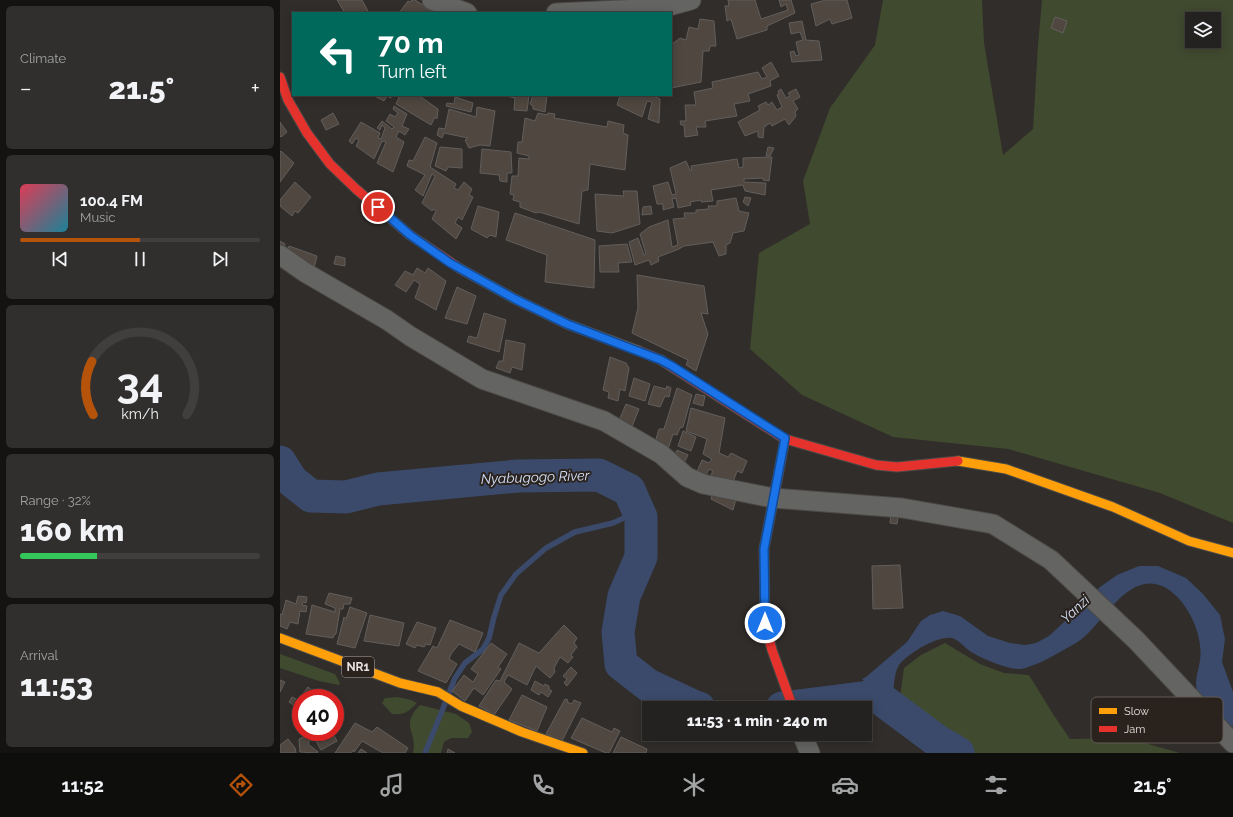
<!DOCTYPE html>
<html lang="en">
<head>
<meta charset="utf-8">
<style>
  body { margin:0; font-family:Raleway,sans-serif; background:#302f2d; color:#f1f3f6; height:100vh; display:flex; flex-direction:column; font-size:15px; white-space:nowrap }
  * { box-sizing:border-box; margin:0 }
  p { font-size:13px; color:#a3a4a5 }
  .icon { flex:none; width:22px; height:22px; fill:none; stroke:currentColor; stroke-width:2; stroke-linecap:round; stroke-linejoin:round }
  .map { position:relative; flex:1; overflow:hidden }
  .details { display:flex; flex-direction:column; gap:6px; padding:6px; background:#141312; width:280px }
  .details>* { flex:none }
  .hud { position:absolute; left:12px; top:12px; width:380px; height:84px; border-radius:0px; box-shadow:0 2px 10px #0003,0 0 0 1px #413f3e; background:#00695c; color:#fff; overflow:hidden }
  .fabs { position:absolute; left:905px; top:12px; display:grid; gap:8px }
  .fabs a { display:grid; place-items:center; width:36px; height:36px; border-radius:0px; background:#242220; box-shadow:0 2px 10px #0003,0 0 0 1px #413f3e; font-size:20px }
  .speed { position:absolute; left:12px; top:689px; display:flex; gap:8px; font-size:20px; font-weight:700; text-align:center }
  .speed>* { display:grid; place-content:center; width:52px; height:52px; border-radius:50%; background:#242220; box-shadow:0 2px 10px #0003,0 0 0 1px #413f3e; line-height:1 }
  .speed .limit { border:6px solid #d22; background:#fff; color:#111 }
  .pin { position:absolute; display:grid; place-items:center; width:34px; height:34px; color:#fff; margin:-17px; border:2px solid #fff; border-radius:50%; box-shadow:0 1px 4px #0007 }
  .me { position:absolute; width:44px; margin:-22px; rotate:0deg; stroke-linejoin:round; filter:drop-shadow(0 0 3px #0008) }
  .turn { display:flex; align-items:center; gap:14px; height:84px; padding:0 20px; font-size:18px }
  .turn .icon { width:52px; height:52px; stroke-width:2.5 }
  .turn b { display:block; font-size:28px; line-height:34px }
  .big { font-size:30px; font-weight:800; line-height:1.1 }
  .details .widget { flex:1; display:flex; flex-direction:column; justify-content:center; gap:6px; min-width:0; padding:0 14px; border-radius:6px; background:#302f2d }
  .details .dial { align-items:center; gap:0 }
  .dial svg { height:104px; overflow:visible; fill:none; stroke:#413f3e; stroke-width:7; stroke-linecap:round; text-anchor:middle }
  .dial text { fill:#f1f3f6; stroke:none }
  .song { display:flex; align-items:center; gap:12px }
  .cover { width:48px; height:48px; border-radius:6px; background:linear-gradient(135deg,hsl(350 70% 55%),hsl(190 70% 35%)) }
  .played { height:4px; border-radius:2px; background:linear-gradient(90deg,#b45309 50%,#413f3e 50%) }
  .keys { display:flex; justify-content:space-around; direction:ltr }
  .heat { display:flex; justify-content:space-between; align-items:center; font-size:22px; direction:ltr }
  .charge { height:6px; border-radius:3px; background:linear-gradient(90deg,#34c759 32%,#413f3e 0) }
  .trip { position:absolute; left:362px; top:701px; width:230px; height:40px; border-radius:0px; background:#242220; box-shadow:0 2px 10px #0003,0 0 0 1px #413f3e; font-weight:800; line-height:40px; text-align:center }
  .menu { display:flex; height:64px; justify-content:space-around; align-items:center; background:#0e0e0d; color:#a3a4a5 }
  .menu .icon { width:28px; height:28px }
  .menu .active { color:#b45309 }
  .menu b { font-size:18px; color:#f1f3f6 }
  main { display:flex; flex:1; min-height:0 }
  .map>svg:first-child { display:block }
  .green { fill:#404a2f; fill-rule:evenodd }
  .water { fill:#3b4a6a }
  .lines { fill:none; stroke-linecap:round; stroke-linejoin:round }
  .stream { stroke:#3b4a6a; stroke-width:5.5 }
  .river { stroke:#3b4a6a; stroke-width:33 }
  .building { fill:#4f4740; stroke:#625e5c }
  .street-casing { stroke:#4c4a47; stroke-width:21 }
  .slow-casing { stroke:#4c4a47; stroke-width:11 }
  .jam-casing { stroke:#4c4a47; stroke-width:11 }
  .street { stroke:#646463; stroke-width:19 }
  .slow { stroke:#ff9f0a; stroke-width:9 }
  .jam { stroke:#e5322d; stroke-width:9 }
  .route-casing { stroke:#114b97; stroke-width:10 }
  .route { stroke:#1a73e8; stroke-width:7 }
  .labels { text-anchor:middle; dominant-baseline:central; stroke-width:4; stroke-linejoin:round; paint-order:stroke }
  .shield { fill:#2a221c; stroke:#aea8a3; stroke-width:1 }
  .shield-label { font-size:12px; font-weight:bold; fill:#e6e1dd }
  .water-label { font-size:14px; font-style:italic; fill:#d6e3fc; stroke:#2a221c }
  .key { fill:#2a221c; stroke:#625b56; stroke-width:1 }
  .key-label { font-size:11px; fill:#e6e1dd }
</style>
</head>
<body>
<main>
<section class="details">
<div class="widget"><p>Climate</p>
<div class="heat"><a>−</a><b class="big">21.5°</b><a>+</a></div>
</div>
<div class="widget">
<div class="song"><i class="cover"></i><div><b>100.4 FM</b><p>Music</p></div></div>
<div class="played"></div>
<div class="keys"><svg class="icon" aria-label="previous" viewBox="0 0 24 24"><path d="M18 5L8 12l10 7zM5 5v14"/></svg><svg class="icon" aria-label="pause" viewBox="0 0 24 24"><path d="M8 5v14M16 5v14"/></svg><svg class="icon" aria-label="next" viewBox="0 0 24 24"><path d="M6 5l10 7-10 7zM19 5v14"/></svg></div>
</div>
<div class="widget dial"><svg viewBox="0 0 100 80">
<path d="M14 69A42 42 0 1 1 86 69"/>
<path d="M14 69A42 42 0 0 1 13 28" stroke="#b45309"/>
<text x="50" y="56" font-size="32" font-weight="700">34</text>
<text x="50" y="72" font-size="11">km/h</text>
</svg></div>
<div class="widget"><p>Range · 32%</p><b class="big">160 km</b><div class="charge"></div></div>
<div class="widget"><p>Arrival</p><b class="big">11:53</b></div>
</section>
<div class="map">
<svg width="953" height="753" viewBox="0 0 953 753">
  <rect width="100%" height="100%" fill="#302d2a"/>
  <g class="green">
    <path d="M603,0H702L704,43L723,155L753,129L758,45L762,0H953V523L880,493L728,449L613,437L522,395L470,349L479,253L530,224L523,181L550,108L595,45ZM912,19H934V41H912Z"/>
    <polygon points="665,643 700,664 724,673 749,675 773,714 790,739 847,738 900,753 692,753 646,726 619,704 624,668 641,655"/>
    <polygon points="0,654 55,674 60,683 59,685 39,681 0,668"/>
    <path d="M118,697L131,700L137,703C128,712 125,715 112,714L102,703L105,698Z"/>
    <path d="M140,705L176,714L189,723L192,732L188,738H171L164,742L161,753H133C138,732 119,726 140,705Z"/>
  </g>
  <path class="water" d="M859,566H878L906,578L923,594L940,615L945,639L942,662L953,692V727C945,722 921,698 917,690C914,681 919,669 920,660C924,635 906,596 882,586C849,572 825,619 804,637C800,641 794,644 789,647C774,655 764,662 748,667C746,668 742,669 740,669C728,670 701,658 691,652C685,648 679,640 672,638C658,635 627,654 619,665C614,673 614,686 613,695L597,696L582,679L586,677L627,642L641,621L650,615L663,611L680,616L708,636L730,643L745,645L756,643L769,636L783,623L820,587L837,575Z"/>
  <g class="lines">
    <g class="stream">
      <polyline points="169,693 175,678 185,663 203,649 209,638 214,617 221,595 236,574 266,548 295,532 333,523 359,511"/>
      <polyline points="145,753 166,701"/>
    </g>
    <g class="river">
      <polyline points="0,462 12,481 31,496 66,497 98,489 238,476 319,475 349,490 361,517 361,557 344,596 338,632 341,664 368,685 415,707 419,708"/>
      <polyline points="502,708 597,696 656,740 678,753"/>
    </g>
  </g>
  <g class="building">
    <polygon points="57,0 82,0 89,13 65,13"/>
    <polygon points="132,0 135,0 156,13 119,13 128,1 130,2"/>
    <polygon points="448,0 475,0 481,19 508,10 506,4 501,7 499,0 511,0 515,13 487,26 487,30 457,39 451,19 447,21 445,6 449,6"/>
    <polygon points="546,0 567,0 572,18 552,24 550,19 536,26 531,4"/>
    <polygon points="775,17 787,21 783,33 771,28"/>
    <polygon points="420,19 434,21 436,46 430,46 429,51 423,51 421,82 391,88 391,45 400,38 406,40 409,27 418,29"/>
    <polygon points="522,21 526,40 539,41 542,60 512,62 510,52 514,51 516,56 519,55 516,42 523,40 520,32 511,34 509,23"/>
    <polygon points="491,62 499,76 490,81 491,86 468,94 470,101 454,104 457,116 425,121 426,127 416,127 418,135 405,137 404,125 401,125 400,121 406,121 405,105 416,105 414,92 433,88 432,82 478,72 482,79 487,77 482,68"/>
    <polygon points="501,89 506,98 510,96 508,93 516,89 520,97 513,101 518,109 515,112 516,116 509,125 505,119 492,126 490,123 484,127 483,138 478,137 478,131 465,136 458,122 480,110 478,106 486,102 488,105 492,102 497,110 502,107 497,95 499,94 498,91"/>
    <polygon points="93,95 111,95 111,98 107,96 104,101"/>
    <polygon points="120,95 138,95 158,109 157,119 155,117 151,125 116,104"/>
    <polygon points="222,95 249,95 247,111 234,110 235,98"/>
    <polygon points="253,95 267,95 265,112 253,109 253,106 250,104"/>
    <polygon points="338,95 371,95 380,99 379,123 368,119 372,102 367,101 362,117 337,105 340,96"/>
    <polygon points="175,97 193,103 191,112 166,106 167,103 174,104"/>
    <polygon points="114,106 127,114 122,126 129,129 125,135 119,131 116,137 124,142 113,172 97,163 106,142 102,141 94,159 76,146 79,140 76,138 72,144 69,141 81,122 100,133 98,138 101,139 105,128 102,125 100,130 97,128 102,121 112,129 114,127 106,121 110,114 115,117 118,113 113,109"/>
    <polygon points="197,107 215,111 210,146 200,145 189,148 185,140 188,138 164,133 162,138 157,135 159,128 165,129 169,109 196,117"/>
    <polygon points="53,113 59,124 46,130 41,120"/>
    <polygon points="258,113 267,115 268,113 275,114 274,118 327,127 328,121 344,125 343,133 348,135 345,170 310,164 308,190 302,191 299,224 259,212 256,213 240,207 240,202 233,200 234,195 230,194 232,176 238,176 239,158 249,159 249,156 237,153 238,142 242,142 245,118 255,121"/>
    <polygon points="0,122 7,132 1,137 0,136"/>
    <polygon points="145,137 157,143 150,167 176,184 174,188 178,190 184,182 192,189 189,195 193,197 182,220 178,217 175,223 182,228 176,239 152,219 156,211 153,209 152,211 142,203 155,176 152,174 143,196 135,190 145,175 127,166 129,160 133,161"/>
    <polygon points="160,147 182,149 182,168 168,167 166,171 155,166"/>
    <polygon points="488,147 494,148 490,156 486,156"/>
    <polygon points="202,149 231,152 232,173 227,173 227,182 220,181 219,175 200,173"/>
    <polygon points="1,151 14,163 0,182 0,152"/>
    <polygon points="492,157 489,181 483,180 483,178 464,179 464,182 486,183 485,195 465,191 463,185 431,190 433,201 421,202 421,200 410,202 411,205 398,208 396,198 392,199 394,207 383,210 383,204 377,204 373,186 388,182 392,195 396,194 390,168 406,161 410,170 412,170 411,166 457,159 459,168 463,167 463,158"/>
    <polygon points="15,182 31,197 18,213 15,211 12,216 0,206 0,200"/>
    <polygon points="343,191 357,191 360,224 332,233 317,231 315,194 344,196"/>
    <polygon points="465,197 471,198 468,206 463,202"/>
    <polygon points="456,198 459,211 469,213 464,231 453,233 450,243 446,245 446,254 439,256 433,242 404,246 399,249 378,257 379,261 371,265 369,260 355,265 349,242 358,238 364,255 366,254 360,234 369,227 388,220 392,247 398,245 393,219 405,218 404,213 416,213 416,210 429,209 428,206 437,206 437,201"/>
    <polygon points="198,206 219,212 216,237 210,235 207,238 191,229"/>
    <polygon points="371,206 372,214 362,215 363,207"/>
    <polygon points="235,213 315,240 314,288 265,282 267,255 226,240"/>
    <polygon points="0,241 5,244 3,250 0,248"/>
    <polygon points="347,244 352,262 338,263 339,272 320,272 319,246"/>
    <polygon points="9,246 37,256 33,272 4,262"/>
    <polygon points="56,256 65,258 65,266 54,264"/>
    <polygon points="137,268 145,273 148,268 166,281 156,310 135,298 140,284 134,280 126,292 115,285 125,271 133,275"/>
    <polygon points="357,275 424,286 428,314 421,313 428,334 416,371 406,365 408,360 352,333 358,308"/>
    <polygon points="177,287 196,296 187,324 165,318"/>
    <polygon points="204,313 226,320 219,352 187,342 189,336 197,338"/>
    <polygon points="226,340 245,344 242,370 232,367 230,373 216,368 219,361 223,361"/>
    <polygon points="330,357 346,363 349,368 345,391 340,389 338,401 328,398 329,392 323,390"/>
    <polygon points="354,378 370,384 365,401 349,396"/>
    <polygon points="374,386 386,389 387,386 391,388 389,397 385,396 380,407 368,404"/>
    <polygon points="397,388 412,395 403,427 400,428 397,435 393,434 387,452 374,446 379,429 384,429"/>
    <polygon points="416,394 425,396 423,406 413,403"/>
    <polygon points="346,404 359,409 351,429 338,423"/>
    <polygon points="411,408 445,418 439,453 448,457 451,453 467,461 462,473 457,471 449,493 457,495 453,510 431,499 435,484 429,479 433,471 429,469 424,479 416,474 422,460 429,463 432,459 423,454 427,439 406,431"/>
    <polygon points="403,431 416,437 411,451 398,446"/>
    <polygon points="397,450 408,455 401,469 391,465"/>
    <polygon points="611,515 618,516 617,524 610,523"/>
    <polygon points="620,565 623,608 593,609 592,566"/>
    <polygon points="49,593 72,598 70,604 64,604 63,609 60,609 56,634 54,635 53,638 26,634 32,605 55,612 55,608 45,604"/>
    <polygon points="18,596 27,597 26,603 23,602 22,605 27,606 26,612 20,611 18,624 10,622 7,629 0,626 0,614 2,615 6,600 16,604"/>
    <polygon points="70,607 87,613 75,648 57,644 64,617 66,619"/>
    <polygon points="90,615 124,623 119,646 84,641"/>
    <polygon points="170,620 203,633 195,652 179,644 171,654 169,659 177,664 166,683 138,671 153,646 157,648"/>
    <polygon points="137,622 156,628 150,645 146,644 144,647 137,645 135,648 126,644"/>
    <polygon points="284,625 297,638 294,643 297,647 291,655 293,657 288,663 280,657 274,668 275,672 270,678 256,666 247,685 228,675 224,682 232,689 214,715 199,706 216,680 220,681 239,643 259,653"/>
    <polygon points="211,643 227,654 218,667 221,669 203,695 194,688 185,701 172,691 184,675 193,682 198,674 191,669"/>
    <polygon points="291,667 297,673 287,686 284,683 287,679 283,676"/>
    <polygon points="0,680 5,682 0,692"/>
    <polygon points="255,681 264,686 265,684 269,686 269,689 272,691 268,697 261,692 259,695 251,690"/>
    <polygon points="28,687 37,694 35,698 21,698 21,710 9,702 12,697 18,700"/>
    <polygon points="242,695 267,707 257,731 229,720"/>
    <polygon points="285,699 288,700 287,702 292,704 294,700 301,703 282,741 266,734"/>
    <polygon points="302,718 332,732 334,728 340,731 329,753 326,753 291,738"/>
    <polygon points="75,723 92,732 97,727 128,748 125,753 103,753 82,741 74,752 73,750 71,753 55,753"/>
    <polygon points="31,732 52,732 57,741 41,750"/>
    <polygon points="25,736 30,740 28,744 38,752 37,753 20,752 19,739"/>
    <polygon points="341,737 367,749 366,753 333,753"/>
    <polygon points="8,739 15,748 16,753 0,753 0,745"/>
    <polygon points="81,749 87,753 78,753"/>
    <polygon points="168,749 175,753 167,753"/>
  </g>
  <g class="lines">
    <defs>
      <g id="street">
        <polyline points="152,0 187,13"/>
        <polyline points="276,13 382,8 411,0"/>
        <polyline points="0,255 26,273 107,320 130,336 202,379 324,421 381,454 407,477 423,484 493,498 622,508 713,524 771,560 856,640 953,743"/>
        <polyline points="522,734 530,753"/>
      </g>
      <g id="slow">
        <polyline points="179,268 235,299 287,324 359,351"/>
        <polyline points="678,461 726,469 833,507 909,541 953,553"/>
        <polyline points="0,638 120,683 158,692 181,706 242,732 303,753"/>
      </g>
      <g id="jam">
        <polyline points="0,77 8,100 27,133 50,164 76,189 130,235 179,268"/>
        <polyline points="359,351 381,360 505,439 596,465 617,467 678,461"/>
        <polyline points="505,439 484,549 485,623 492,650 513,708"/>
      </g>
    </defs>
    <use href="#street" class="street-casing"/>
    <use href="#slow" class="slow-casing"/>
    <use href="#jam" class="jam-casing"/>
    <use href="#street" class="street"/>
    <use href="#slow" class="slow"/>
    <use href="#jam" class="jam"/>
  </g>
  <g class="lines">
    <defs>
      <polyline id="route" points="98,207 130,235 170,263 235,299 287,324 381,360 392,366 505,438 484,549 485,623"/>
    </defs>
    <use href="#route" class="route-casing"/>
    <use href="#route" class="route"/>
  </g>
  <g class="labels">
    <rect class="shield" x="62" y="657" width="32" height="20" rx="3"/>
    <g class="shield-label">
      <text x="78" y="667">NR1</text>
    </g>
    <g class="water-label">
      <text transform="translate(255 477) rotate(-2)">Nyabugogo River</text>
      <text transform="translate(795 609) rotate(-44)">Yanzi</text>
    </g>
  </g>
  <rect x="811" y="697" width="132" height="46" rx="6" class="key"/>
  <rect x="819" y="708" width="18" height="6" fill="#ff9f0a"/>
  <rect x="819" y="726" width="18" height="6" fill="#e5322d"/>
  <g class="key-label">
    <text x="844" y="715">Slow</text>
    <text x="844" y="733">Jam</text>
  </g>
</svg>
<div class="fabs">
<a><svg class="icon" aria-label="layers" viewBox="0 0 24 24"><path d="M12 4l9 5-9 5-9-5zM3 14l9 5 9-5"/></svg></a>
</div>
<div class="speed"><div class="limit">40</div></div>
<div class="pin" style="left:98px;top:207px;background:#d93025"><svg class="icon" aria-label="arrive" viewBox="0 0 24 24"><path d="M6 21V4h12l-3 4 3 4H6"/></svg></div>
<svg class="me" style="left:485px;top:623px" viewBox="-20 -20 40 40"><circle r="17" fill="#1a73e8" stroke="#fff" stroke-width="3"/><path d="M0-11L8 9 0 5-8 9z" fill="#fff"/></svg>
<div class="trip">11:53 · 1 min · 240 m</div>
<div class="hud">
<div class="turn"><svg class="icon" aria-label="left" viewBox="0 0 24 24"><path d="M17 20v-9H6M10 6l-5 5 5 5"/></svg><div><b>70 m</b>Turn left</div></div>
</div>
</div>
</main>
<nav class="menu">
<b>11:52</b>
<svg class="icon active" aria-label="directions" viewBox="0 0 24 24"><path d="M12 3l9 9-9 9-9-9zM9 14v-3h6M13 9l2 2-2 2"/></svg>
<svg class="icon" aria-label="music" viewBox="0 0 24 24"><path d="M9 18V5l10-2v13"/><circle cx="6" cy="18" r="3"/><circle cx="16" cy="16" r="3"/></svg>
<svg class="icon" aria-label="phone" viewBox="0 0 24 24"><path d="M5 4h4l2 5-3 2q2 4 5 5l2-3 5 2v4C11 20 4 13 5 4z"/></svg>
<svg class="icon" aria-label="climate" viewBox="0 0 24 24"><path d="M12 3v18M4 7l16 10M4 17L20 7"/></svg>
<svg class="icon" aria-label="car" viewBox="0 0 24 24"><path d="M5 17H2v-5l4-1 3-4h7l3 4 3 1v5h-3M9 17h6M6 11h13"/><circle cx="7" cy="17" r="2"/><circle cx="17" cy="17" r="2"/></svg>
<svg class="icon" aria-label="filters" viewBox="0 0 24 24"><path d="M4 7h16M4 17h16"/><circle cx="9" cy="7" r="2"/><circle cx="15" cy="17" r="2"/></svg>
<b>21.5°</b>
</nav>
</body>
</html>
